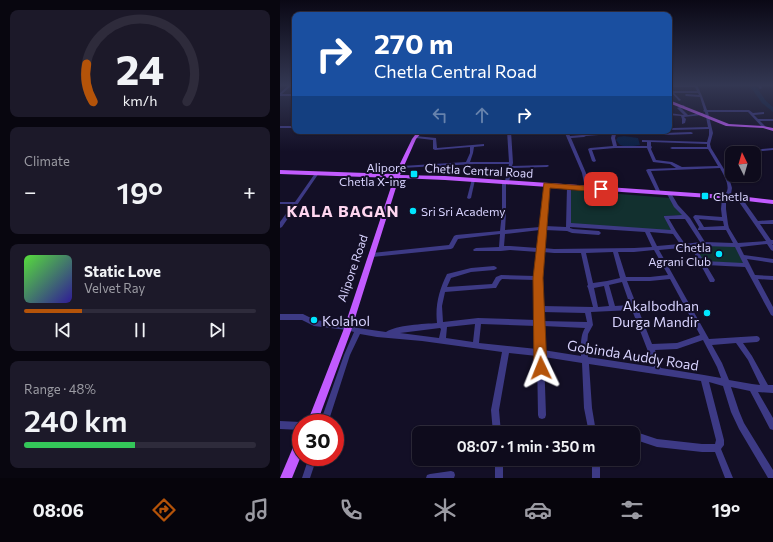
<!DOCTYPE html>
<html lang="en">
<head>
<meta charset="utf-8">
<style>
  body { margin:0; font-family:Commissioner,sans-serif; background:#1c1929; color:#f1f3f6; height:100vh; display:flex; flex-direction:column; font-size:15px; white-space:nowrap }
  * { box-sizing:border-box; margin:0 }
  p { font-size:13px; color:#9b9ba3 }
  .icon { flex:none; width:22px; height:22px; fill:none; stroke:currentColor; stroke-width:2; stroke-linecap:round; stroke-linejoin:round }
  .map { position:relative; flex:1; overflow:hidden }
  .details { display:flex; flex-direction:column; gap:10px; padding:10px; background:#08060f; width:280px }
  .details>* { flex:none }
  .top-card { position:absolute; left:12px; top:12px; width:380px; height:122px; border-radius:8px; box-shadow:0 1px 3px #0004,0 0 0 1px #2e2b3b; background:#1a4fa0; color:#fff; overflow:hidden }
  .needle { width:26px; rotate:355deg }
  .tools { position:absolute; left:445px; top:146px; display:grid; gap:8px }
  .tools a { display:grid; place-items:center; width:36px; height:36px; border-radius:8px; background:#0e0b1c; box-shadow:0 1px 3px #0004,0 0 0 1px #2e2b3b; font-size:20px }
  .speed { position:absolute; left:12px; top:414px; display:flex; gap:8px; font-size:20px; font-weight:700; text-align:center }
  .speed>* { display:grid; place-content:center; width:52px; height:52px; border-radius:50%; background:#0e0b1c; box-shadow:0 1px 3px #0004,0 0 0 1px #2e2b3b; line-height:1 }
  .speed .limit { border:6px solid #d22; background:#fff; color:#111 }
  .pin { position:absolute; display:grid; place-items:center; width:34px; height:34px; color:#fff; margin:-17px; border-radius:8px; box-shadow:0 2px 6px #0006 }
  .me { position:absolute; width:44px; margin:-22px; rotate:358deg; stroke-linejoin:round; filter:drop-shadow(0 0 3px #0008) }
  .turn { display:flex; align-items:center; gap:14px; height:84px; padding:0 16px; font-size:18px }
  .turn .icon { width:52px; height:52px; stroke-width:2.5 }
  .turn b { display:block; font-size:28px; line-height:34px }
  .lanes { display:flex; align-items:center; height:38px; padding:0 16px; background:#0003; justify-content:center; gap:20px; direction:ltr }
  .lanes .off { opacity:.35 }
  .big { font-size:30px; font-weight:600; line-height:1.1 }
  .details .card { flex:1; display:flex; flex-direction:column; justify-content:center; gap:6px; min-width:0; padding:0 14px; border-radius:8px; background:#1c1929 }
  .details .dial { align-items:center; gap:0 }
  .dial svg { height:104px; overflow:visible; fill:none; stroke:#2e2b3b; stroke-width:7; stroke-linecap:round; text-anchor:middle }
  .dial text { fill:#f1f3f6; stroke:none }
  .song { display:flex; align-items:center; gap:12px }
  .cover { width:48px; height:48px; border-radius:6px; background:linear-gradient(135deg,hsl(110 70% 55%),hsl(250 70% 35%)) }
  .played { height:4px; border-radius:2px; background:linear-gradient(90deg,#b45309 25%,#2e2b3b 25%) }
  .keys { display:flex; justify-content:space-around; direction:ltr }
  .heat { display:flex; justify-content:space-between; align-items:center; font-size:22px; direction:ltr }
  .charge { height:6px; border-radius:3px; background:linear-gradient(90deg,#34c759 48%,#2e2b3b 0) }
  .trip { position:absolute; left:132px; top:426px; width:228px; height:40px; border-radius:8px; background:#0e0b1c; box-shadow:0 1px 3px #0004,0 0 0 1px #2e2b3b; font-weight:600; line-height:40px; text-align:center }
  .tabs { display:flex; height:64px; justify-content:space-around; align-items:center; background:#06040b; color:#9b9ba3 }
  .tabs .icon { width:28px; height:28px }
  .tabs .selected { color:#b45309 }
  .tabs b { font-size:18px; color:#f1f3f6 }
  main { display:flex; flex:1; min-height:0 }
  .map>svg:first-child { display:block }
  .green { fill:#12302f }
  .water { fill:#0a1f44 }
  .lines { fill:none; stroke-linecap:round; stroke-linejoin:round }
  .river { fill:#0a1f44; fill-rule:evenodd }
  .minor { fill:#3d3a85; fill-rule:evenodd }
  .major { fill:#c25bff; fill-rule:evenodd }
  .route { fill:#b45309; stroke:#753606 }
  .poi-dot { fill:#00e5ff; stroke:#130f26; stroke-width:1.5 }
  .labels { text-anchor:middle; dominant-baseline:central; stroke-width:4; stroke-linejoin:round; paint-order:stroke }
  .poi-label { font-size:12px; fill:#d9d4ff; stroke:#130f26; text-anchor:end }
  .street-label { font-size:12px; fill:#d9d4ff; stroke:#130f26 }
  .near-poi-label { font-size:14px; fill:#d9d4ff; stroke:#130f26; text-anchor:end }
  .near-street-label { font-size:14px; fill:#d9d4ff; stroke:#130f26 }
  .district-label { font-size:16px; font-weight:bold; letter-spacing:1px; fill:#ffd6f0; stroke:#130f26 }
</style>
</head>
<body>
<main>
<section class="details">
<div class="card dial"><svg viewBox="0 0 100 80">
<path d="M14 69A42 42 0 1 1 86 69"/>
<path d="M14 69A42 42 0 0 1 9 40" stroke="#b45309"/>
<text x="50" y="56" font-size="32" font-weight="700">24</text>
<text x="50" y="72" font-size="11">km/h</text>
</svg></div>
<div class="card"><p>Climate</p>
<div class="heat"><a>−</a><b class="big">19°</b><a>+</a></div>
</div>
<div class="card">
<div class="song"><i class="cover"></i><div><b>Static Love</b><p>Velvet Ray</p></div></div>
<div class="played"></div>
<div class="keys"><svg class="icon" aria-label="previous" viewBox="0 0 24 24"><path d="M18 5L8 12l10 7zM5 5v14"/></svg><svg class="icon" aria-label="pause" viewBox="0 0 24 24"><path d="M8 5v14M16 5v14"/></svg><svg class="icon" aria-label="next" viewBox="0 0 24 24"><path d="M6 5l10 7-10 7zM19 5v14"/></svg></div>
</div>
<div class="card"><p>Range · 48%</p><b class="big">240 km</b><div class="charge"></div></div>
</section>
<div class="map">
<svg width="493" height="478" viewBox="0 0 493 478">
  <rect width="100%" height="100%" fill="#130f26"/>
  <g class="green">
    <polygon points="289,190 390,198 403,215 384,216 392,231 291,224"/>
    <polygon points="455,245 464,264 422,261 413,246"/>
  </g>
  <polygon class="water" points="344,136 358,138 360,145 347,147 340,145 336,140 338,137"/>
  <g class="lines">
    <polygon class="river" points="469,85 475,85 486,101 493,107 493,112 482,103"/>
    <g class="minor">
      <polygon points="9,85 12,85 2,94 15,94 15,96 0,96 0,93"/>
      <path d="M389,85H417L422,96L427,110H469L473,113L484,112V114L474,115L478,119H493V121H480L486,127L484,128H483L468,112H428L433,133L430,144L431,148L447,174L450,181L452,188L451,194L446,198V209L448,224L449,228L458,243L486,241L457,199V197H461L478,221L493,220V224H480L491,240H493V244H492L493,245V251L491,250L487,244L460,247L464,255L493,259V263L467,259L475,275L493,276V280L478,279L493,307V316L491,315L465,267L426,265L435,280L434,282H430L411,247L379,250L429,339L477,336L479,337L480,339L479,341L477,342L463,343L472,356L488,385H493V393L478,392L493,418V430L490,429L470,391L451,387L459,411L464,423L493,470V478H488L459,429L451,412L443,386L429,382L444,440V445L441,449L453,478H445L435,452H422L377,447L353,439V433H350L353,431L377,439L422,444H435L436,440L421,381L309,364L312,408L315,426L341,429L344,430L345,433H309L304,408L302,363L264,357L266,415L265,418L262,419L259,418L258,415L257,356L229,353L219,410L221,433H213L211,410L222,352L142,341L97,337L80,334L70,355L48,423H40L64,355L74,332L67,330L34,326L22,320H0V314H23L35,320L67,324L78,328L106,332C116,325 144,324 157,323C155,306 159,290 167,274L191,268L214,266L216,267L217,268L216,269L214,270L191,272L171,278L167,287L212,284L216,277L221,275L255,276L258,252L230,250L221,251H194L193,250L194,249L196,248L219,247L220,234L178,239L173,248L171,249L92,257L90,256L89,255L90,254L92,253L169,245L174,236L176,235L220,231L222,213V182L223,181H225L229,164H195L121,168V166H122L186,162L190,153V147L155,150L153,149V140L136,138H135V136L156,138L157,148L204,144V146L194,147L193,153L190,162H229L227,131H231L233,163L232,166L268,165L269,166L267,167L232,168L229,182L228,183H226V213L225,230L260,227L264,185L266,184L268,185L265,226L286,227L287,187L289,186L291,187V223L391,230L384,217V216L402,215L394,207L387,194L389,193H391L398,205L410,218L425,242L453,243L446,230H418V229L419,227L413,217L415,215L442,217L441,209L442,198C443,196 445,195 446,193C451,186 443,174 440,168L371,171L381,193L379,194L377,193L366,170L368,169L396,168L390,164L373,162L367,148H335L312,150L316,161L314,162L312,161L308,149L310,148L333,146L331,138L332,134L306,136L304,137L291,138L306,173L309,188L307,189L305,188L302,173L284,131H288L290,136L302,135V132L304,131L306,132V134L333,132V131H337L335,138L337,146H367V142H362V140H363L427,142L429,135V129L391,130L389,129V123L391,124L392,128L428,127L425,112L423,111L424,110L420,97L406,96L405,95L406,94L419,95L418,93H394L401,100L399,101L391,92L392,91H417L415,87H389ZM371,142L427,144V147H392L390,148L392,149H428L438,166L402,167L392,162L376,160L371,149L372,147L371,146ZM389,219H405L420,242L405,244L396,231ZM419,219L443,221L444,226L424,227ZM290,227L365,232L372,247L354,248L274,249L263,248L265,230L287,231L292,233L319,235L321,233L319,231L293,229L290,228ZM260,230L258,248L230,246H224L225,234ZM370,232L393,234L400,244L377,246ZM424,246L455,247L463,263L424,261L415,247ZM374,250L388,275L370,277H346L338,252H354ZM263,252L274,253H301L308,285L307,286L308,288L313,307L262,306L261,278ZM333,252L340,278L327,281L313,283L306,253ZM222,279L255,280L256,320L198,318L163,322L162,306L165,292L214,288H216L220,281ZM390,279L420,335L397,343L372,344L347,281H370ZM342,282L350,305L335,306L329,285ZM324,286L329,306L318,307L314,288ZM352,310L374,367L308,357L307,345L308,334L313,325L311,312ZM262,312L305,313L307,322L262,321ZM195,324L193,342L166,338L167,327ZM201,324L256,326L257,349L199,343ZM263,326L305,328C300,336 301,346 301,356L263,350ZM160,328L161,329L159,338L120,333ZM423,340L437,367L441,378L424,375L381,368L375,350L397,349ZM456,343L468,360L480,385L472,384L449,380L442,363L432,345Z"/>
      <polygon points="477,85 480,85 482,88 480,89"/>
      <polygon points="403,105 405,106 401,108 408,115 422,113 424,114 422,115 404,117 406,119 405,123 402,124 402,119 401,116 389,115 389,113 404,115 397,108"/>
      <rect x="0" y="126" width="15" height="2"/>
      <polygon points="358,131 363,131 361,132"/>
      <polygon points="411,132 413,133 412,134 384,135 382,134 384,133"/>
      <polygon points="493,148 493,150 482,151 480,150 482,149"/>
      <polygon points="36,172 37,172 39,173 2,227 0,228 0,222 13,204 0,204 0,202 15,202"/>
      <polygon points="192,179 193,179 195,180 191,198 189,199 187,198"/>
      <polygon points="0,421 21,422 23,423 21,423 21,430 0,429"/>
      <polygon points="29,457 37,457 30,478 22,478"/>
      <rect x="215" y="459" width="8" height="19"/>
      <rect x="312" y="459" width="8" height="19"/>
      <polygon points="171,471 174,472 175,475 174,478 146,478 147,475 150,474"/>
    </g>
    <g class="major">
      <polygon points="389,100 449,124 483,126 493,128 493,131 483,128 446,126 389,103"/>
      <polygon points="138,131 143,131 136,139 120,175 165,176 459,196 493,200 493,204 459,200 165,180 119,178 71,331 37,423 27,423 63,331 114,178 0,174 0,170 115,174 132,139"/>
      <polygon points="21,436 21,456 12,478 0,478 17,438"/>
    </g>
  </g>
  <linearGradient id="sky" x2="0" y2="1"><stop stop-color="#0a0815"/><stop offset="0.56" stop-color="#333752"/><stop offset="1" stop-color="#333752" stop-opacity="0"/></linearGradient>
  <rect width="493" height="152" fill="url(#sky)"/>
  <polygon class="route" points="264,183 321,187 325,189 321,192 270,188 263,278 267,368 265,373 261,375 256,373 254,368 253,278"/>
  <g class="poi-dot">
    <rect x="130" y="170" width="8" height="8" rx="2"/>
    <rect x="421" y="192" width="8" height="8" rx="2"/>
    <circle cx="133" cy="211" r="4"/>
    <circle cx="439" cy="254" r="4"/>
    <circle cx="427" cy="313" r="4"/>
    <circle cx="34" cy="320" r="4"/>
  </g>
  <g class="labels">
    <g class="poi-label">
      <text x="126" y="167">Alipore<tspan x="126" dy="14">Chetla X-ing</tspan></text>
      <text x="433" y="196" text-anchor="start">Chetla</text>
      <text x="141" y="211" text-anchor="start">Sri Sri Academy</text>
      <text x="431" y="247">Chetla<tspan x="431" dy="14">Agrani Club</tspan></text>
    </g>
    <g class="street-label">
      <text transform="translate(199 170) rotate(3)">Chetla Central Road</text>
      <text transform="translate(72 268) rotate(-71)">Alipore Road</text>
    </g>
    <g class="near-poi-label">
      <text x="419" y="305">Akalbodhan<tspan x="419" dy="16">Durga Mandir</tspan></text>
      <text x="42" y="320" text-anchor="start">Kolahol</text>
    </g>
    <g class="near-street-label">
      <text transform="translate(353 355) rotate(9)">Gobinda Auddy Road</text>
    </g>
    <g class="district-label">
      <text x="63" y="210">KALA BAGAN</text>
    </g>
  </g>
</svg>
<div class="tools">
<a><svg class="needle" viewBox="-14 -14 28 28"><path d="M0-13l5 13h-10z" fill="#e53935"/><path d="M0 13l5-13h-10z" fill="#9b9ba3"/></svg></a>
</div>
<div class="speed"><div class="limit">30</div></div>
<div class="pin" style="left:321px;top:189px;background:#d93025"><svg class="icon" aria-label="arrive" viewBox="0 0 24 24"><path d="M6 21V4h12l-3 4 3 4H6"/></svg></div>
<svg class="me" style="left:261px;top:368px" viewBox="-20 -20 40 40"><path d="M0-17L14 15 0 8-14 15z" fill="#b45309" stroke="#fff" stroke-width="4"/></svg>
<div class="trip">08:07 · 1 min · 350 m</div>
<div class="top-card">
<div class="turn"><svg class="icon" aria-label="right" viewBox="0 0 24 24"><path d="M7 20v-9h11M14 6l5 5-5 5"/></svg><div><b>270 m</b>Chetla Central Road</div></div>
<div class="lanes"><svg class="icon off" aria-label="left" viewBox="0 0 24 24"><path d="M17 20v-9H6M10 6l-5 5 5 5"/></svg><svg class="icon off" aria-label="ahead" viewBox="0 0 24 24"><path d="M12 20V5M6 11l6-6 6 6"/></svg><svg class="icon" aria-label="right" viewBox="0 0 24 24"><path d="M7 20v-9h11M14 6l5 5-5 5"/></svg></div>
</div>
</div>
</main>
<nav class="tabs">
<b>08:06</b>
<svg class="icon selected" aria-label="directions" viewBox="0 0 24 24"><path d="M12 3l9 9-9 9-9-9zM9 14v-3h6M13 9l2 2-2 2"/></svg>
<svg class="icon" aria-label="music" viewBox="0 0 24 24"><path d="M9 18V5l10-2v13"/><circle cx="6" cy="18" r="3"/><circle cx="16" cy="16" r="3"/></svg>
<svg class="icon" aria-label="phone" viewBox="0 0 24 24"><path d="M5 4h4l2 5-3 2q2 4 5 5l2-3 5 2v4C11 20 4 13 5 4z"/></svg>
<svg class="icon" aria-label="climate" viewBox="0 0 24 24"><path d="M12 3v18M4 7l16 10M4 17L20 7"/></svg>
<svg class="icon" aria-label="car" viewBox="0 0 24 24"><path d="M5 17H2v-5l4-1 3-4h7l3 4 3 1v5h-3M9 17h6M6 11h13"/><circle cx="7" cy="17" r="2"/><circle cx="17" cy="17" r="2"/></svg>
<svg class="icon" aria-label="filters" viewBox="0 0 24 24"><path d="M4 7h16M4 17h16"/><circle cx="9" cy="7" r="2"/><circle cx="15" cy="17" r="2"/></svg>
<b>19°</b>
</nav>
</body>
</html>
